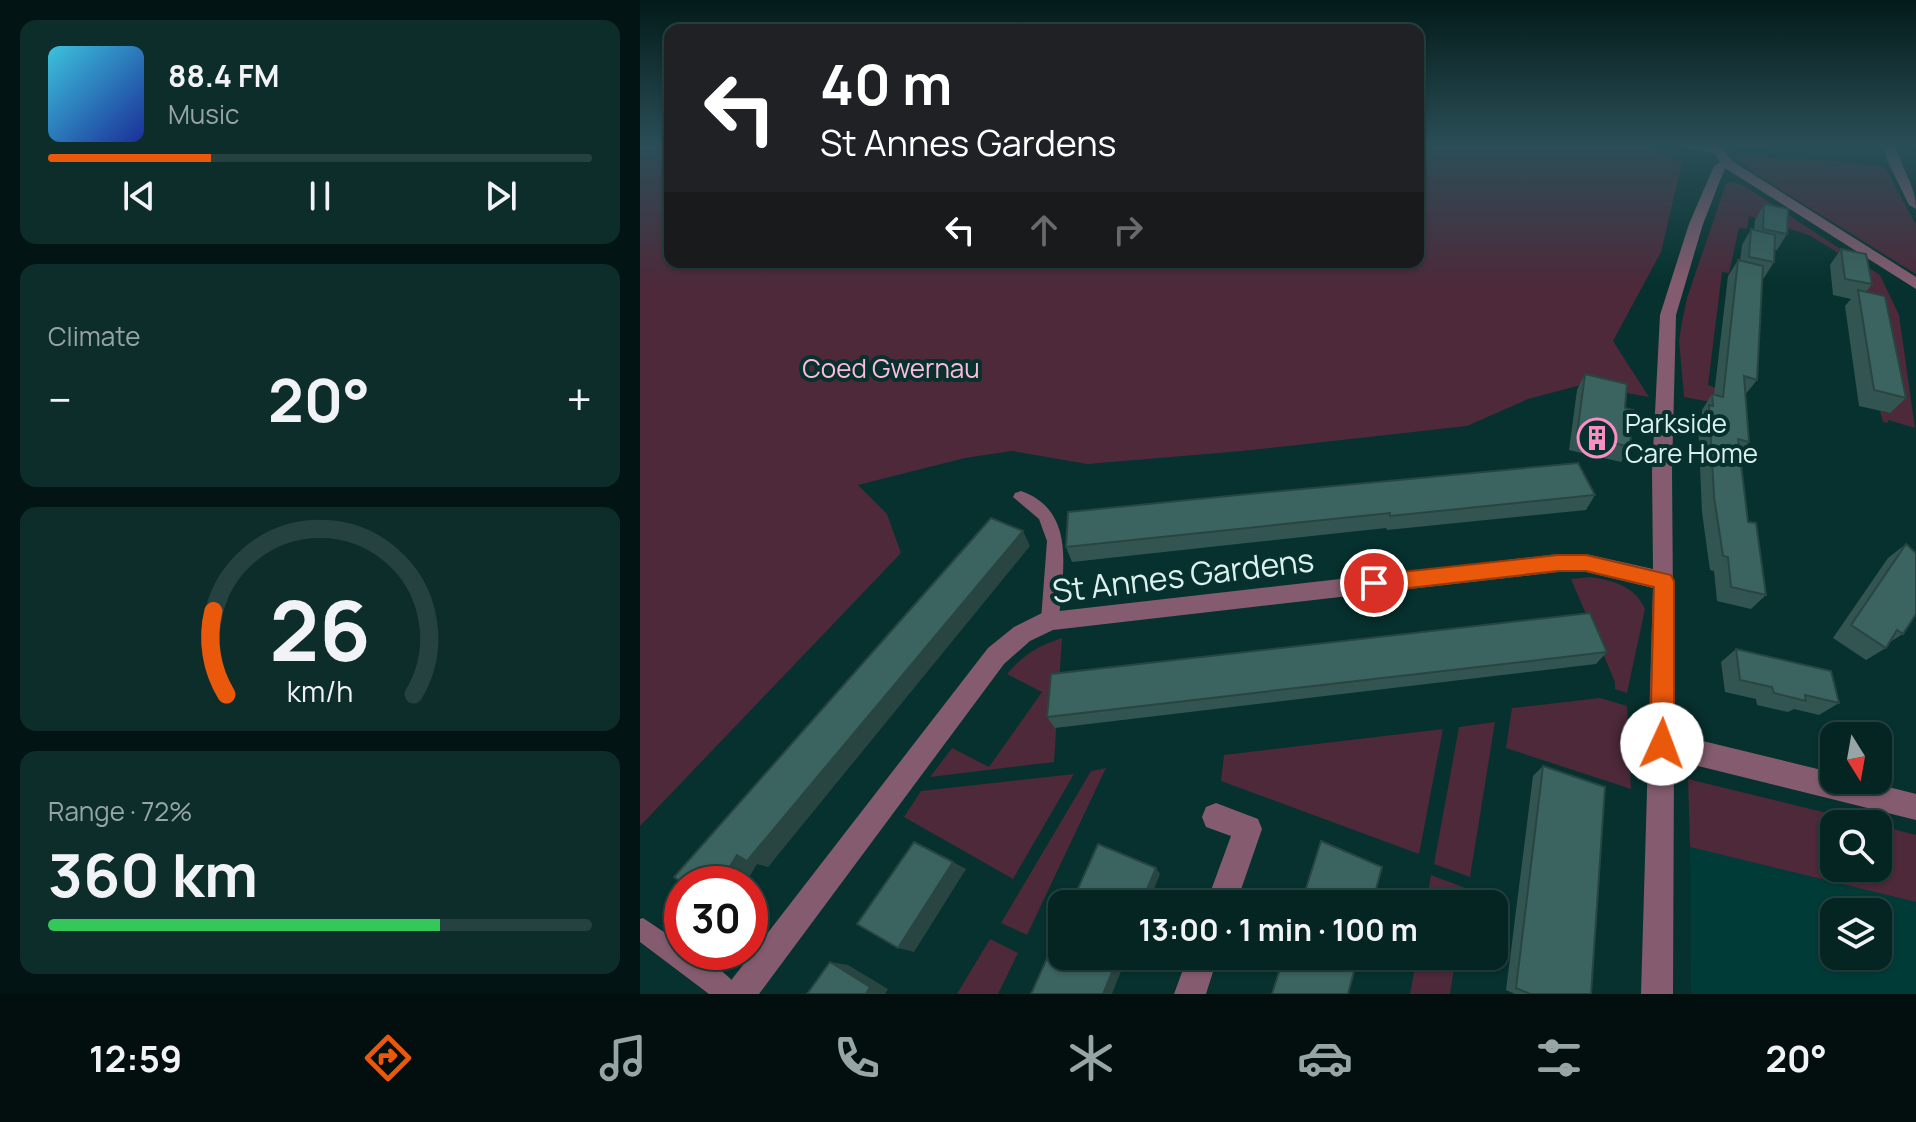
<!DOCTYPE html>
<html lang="en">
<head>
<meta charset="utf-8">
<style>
  body { margin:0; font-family:Manrope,sans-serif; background:#0d2d2a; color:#f1f3f6; height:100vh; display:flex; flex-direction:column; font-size:30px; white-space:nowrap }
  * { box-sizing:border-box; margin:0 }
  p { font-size:26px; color:#97a5a5 }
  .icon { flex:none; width:44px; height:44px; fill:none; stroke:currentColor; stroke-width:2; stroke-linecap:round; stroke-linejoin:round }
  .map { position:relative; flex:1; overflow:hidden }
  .details { display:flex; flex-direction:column; gap:20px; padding:20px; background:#021413; width:640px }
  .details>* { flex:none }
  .hud { position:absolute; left:24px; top:24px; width:760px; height:244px; border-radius:16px; box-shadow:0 2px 6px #0004,0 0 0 2px #254240; background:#202124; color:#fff; overflow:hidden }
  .needle { width:52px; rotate:169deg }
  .buttons { position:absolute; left:1180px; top:722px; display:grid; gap:16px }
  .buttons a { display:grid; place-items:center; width:72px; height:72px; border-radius:16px; background:#042522; box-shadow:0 2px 6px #0004,0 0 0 2px #254240; font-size:40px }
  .speed { position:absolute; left:24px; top:866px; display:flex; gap:16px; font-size:40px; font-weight:700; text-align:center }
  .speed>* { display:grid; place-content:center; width:104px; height:104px; border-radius:50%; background:#042522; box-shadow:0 2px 6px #0004,0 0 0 2px #254240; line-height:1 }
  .speed .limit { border:12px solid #d22; background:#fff; color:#111 }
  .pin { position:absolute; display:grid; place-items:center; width:68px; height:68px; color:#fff; margin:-34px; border:4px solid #fff; border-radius:50%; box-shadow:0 2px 8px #0007 }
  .me { position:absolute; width:88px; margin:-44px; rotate:2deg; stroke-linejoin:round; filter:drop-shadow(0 0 6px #0008) }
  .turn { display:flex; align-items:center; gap:28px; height:168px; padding:0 24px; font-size:36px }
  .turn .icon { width:104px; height:104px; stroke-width:2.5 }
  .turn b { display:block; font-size:56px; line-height:68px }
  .lanes { display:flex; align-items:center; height:76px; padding:0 24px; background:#0003; justify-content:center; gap:40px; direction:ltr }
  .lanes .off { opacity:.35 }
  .big { font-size:60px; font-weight:700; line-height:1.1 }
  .details .card { flex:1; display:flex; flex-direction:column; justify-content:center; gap:12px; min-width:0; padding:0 28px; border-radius:16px; background:#0d2d2a }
  .details .dial { align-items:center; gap:0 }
  .dial svg { height:208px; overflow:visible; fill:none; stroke:#254240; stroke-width:7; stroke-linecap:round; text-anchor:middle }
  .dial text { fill:#f1f3f6; stroke:none }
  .song { display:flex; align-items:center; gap:24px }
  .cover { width:96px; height:96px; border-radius:12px; background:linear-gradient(135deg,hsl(190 70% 55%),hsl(230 70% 35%)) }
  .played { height:8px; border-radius:4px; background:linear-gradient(90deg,#ea580c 30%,#254240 30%) }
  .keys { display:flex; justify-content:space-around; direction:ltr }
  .heat { display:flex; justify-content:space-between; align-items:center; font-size:44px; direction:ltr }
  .charge { height:12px; border-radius:6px; background:linear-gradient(90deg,#34c759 72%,#254240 0) }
  .trip { position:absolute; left:408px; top:890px; width:460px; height:80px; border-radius:16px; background:#042522; box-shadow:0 2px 6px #0004,0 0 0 2px #254240; font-weight:700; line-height:80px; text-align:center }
  .menu { display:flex; height:128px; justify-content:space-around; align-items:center; background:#020f0e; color:#97a5a5 }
  .menu .icon { width:56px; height:56px }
  .menu .selected { color:#ea580c }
  .menu b { font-size:36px; color:#f1f3f6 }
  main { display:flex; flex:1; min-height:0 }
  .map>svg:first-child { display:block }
  .built { fill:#003b38; fill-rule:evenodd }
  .green { fill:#4d293a }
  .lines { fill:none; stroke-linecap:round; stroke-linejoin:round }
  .service { fill:#855c6f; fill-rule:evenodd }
  .minor { fill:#855c6f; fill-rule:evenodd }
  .wall { fill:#335552 }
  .shaded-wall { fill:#294542 }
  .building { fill:#3b635f; stroke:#294542; stroke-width:2 }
  .route { fill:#ea580c; stroke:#983908; stroke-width:2 }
  .labels { text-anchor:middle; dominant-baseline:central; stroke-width:8; stroke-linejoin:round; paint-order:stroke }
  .park-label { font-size:26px; fill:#fcbbd8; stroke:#06312e }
  .poi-label { font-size:26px; fill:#dcf1ee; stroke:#06312e; text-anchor:start }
  .near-street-label { font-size:32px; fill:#dcf1ee; stroke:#06312e }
</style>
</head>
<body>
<main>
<section class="details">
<div class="card">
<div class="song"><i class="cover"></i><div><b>88.4 FM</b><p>Music</p></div></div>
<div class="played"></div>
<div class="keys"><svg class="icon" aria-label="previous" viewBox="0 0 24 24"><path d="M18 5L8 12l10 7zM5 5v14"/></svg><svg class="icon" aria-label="pause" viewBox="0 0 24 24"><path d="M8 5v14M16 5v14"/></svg><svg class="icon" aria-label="next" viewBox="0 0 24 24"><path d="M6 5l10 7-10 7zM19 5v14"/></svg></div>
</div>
<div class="card"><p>Climate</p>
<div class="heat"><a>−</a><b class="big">20°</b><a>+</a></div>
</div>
<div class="card dial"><svg viewBox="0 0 100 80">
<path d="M14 69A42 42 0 1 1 86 69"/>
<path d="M14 69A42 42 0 0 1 9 37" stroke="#ea580c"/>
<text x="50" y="56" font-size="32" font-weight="700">26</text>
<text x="50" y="72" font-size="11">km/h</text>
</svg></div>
<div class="card"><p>Range · 72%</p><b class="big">360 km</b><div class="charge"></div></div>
</section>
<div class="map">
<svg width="1276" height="994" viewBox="0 0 1276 994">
  <rect width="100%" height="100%" fill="#06312e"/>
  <path class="built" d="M1050,847L1276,902V994H1051ZM1194,912H1238V956H1194Z"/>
  <g class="green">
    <polygon points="0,146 30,146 30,262 778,262 778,146 1007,146 1042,163 1021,252 973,341 1009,397 941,385 888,399 827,426 602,451 447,464 372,451 325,458 218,485 247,514 261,553 0,826"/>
    <polygon points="1094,156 1197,161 1245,167 1276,225 1276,274 1115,174"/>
    <polygon points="1092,182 1103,185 1240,275 1259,315 1275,428 1248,420 1248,423 1243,422 1240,411 1249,413 1213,262 1169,235 1109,216 1107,229 1099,228 1089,273 1082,272 1068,385 1076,388 1076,403 1044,397 1039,340 1042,322 1047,298 1086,184"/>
    <path d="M951,577C974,581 995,586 1005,609L987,693L975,689V682L931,579Z"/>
    <path d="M422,638L414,762L290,777L312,748L349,767L402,692L367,674C383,655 398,646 422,638Z"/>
    <polygon points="960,698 987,706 991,789 866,748 872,708"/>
    <polygon points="855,722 830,877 794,864 819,727"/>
    <polygon points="803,729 779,854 581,781 584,755"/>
    <polygon points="466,768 387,935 361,923 451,771"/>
    <polygon points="434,774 373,879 264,817 281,791"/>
    <polygon points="1048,779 1232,824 1194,824 1194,868 1238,868 1238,825 1276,835 1276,902 1050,847"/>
    <polygon points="791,875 828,889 825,904 786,904"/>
    <polygon points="350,939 378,953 358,994 317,994"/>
    <polygon points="777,956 816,956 810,994 770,994"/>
  </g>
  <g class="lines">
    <g class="service">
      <polygon points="1040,146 1064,146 1082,151 1077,154"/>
      <path d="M381,491C438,511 422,573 419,620L416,626L410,628L404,626L401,620L407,541L399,519L373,497L375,493Z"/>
      <path d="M3,918L42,944V952C59,952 96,978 102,994H69L0,942V919Z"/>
    </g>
    <g class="minor">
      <polygon points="1069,146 1081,146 1092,161 1276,277 1276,289 1085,168 1063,224 1036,315 1032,471 1034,734 1194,773 1194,780 1221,780 1276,794 1276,820 1034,760 1033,994 1001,994 1013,588 946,572 918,572 413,630 390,641 364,664 119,994 84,994 89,983 348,648 374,627 402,613 918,554 946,554 1013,569 1012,471 1020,315 1049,224 1074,166 1080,162"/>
      <path d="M1244,146H1256C1261,169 1276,185 1276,209L1269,205L1247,160Z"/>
      <polygon points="576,803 618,819 622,829 596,904 566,904 591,836 566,827 562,817 566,807"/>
      <polygon points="548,956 578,956 566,994 534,994"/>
    </g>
  </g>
  <g class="wall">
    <polygon points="1091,146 1127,146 1126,148"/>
    <polygon points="1124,204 1147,234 1137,250 1134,250 1134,262 1124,278 1122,278 1117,380 1105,395 1109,442 1100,454 1108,522 1126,595 1111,609 1077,601 1074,571 1070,570 1062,512 1058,421 1062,415 1062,410 1072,394 1074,395 1088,276 1098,260 1100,261 1102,245 1111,229 1114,230 1115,220"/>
    <polygon points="1201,249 1232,284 1226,292 1266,398 1250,413 1219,406 1205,306 1211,299 1193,295 1190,265"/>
    <polygon points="945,374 985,408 990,447 981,462 929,450 937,390"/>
    <polygon points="955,495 946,510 747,530 746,528 432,562 426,547 428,512"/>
    <polygon points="1266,544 1263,634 1250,642 1246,648 1226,660 1193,638 1248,558"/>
    <polygon points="1096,649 1199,703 1179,715 1154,709 1148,712 1117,705 1116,699 1085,692 1081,662"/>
    <polygon points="967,652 956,664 415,728 407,717 411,674"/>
    <polygon points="903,766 951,994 875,994 866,990 893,776"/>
  </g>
  <g class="shaded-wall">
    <polygon points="383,531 390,546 128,867 117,864 105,884 79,884 97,855 284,648"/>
    <polygon points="313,862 326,869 274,952 258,948"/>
    <polygon points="516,868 520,874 508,904 501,904"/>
    <polygon points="479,956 487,956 472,994 463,994"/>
    <polygon points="190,962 208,965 248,989 245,994 226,994"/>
  </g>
  <g class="building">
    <polygon points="1124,204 1148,209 1147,234 1123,229"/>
    <polygon points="1111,229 1135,235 1134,262 1109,257"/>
    <polygon points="1201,249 1226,254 1232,284 1205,279"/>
    <polygon points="1098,260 1123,266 1117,380 1104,376 1109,442 1098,439 1108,522 1116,523 1126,595 1091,587 1088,557 1083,556 1074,497 1069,405 1073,406 1072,394 1083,397"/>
    <polygon points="1218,290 1245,296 1266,398 1234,390"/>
    <polygon points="945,374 987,384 985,408 993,410 990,447 937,434"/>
    <polygon points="938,463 955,495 750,516 750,513 426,547 428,512 588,496"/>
    <polygon points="351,518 383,531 107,861 97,855 79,884 44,884 34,877"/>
    <polygon points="1266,544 1276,553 1276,614 1263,634 1257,630 1246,648 1211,625"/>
    <polygon points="950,613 967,652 407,717 411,674"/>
    <polygon points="1096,649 1191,671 1199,703 1165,695 1166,701 1134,693 1132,687 1100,680"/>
    <polygon points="903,766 965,787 951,994 890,994 876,988"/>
    <polygon points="681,841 742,867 732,904 661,904"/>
    <polygon points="274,842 313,862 258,948 217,924"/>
    <polygon points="458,844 516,868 501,904 431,904"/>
    <polygon points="422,925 422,956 479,956 463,994 391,994"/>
    <polygon points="644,956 718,956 708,994 632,994"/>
    <polygon points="190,962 230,987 226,994 167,994"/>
  </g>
  <linearGradient id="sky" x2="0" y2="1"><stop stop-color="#031b19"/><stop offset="0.51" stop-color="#2a4e57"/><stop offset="1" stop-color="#2a4e57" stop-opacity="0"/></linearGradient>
  <rect width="1276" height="285" fill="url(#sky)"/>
  <polygon class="route" points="918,555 946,555 1031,575 1034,581 1034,744 1030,752 1022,756 1014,752 1010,744 1014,587 946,571 918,571 734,592 727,589 724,583 727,577 734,575"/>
  <defs>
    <symbol id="building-ring" viewBox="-11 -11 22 22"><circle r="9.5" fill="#06312e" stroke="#fb8fc4" stroke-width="1.5"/><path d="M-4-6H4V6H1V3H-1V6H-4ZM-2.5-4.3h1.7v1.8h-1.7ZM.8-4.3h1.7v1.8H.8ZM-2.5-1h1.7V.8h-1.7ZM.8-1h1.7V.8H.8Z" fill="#fb8fc4"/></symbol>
  </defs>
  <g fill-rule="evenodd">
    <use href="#building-ring" x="935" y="416" width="44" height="44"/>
  </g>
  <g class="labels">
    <g class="park-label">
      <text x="251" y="368">Coed Gwernau</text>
    </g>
    <g class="poi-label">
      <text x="985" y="423">Parkside<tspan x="985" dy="30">Care Home</tspan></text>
    </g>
    <g class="near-street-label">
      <text transform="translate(543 575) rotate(-7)">St Annes Gardens</text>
    </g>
  </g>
</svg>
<div class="buttons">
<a><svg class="needle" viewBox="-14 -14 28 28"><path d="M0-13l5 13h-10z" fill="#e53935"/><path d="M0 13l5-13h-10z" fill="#97a5a5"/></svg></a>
<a><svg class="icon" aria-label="search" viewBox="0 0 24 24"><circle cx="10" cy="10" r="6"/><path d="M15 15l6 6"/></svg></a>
<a><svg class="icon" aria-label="layers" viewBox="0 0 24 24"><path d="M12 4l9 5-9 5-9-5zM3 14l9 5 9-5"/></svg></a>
</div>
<div class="speed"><div class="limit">30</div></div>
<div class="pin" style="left:734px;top:583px;background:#d93025"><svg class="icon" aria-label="arrive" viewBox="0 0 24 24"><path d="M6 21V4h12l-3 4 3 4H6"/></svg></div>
<svg class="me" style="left:1022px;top:744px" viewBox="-20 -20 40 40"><circle r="19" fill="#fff"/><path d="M0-13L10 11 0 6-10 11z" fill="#ea580c"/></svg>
<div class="trip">13:00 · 1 min · 100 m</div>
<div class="hud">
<div class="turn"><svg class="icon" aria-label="left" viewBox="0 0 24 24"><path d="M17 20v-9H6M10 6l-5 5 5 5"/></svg><div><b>40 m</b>St Annes Gardens</div></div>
<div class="lanes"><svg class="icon" aria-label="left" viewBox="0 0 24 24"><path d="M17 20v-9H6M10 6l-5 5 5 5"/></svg><svg class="icon off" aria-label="ahead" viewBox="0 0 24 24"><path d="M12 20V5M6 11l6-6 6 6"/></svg><svg class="icon off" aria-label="right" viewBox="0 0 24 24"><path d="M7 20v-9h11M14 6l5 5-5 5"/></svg></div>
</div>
</div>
</main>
<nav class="menu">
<b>12:59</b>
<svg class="icon selected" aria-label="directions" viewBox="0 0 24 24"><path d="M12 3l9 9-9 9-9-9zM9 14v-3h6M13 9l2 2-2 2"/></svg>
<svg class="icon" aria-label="music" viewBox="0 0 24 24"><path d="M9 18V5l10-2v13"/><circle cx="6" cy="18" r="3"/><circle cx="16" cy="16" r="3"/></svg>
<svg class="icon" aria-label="phone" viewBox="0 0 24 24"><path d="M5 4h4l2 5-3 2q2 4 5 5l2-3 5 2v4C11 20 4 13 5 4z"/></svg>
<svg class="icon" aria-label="climate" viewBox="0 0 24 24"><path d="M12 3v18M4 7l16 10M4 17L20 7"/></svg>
<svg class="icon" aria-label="car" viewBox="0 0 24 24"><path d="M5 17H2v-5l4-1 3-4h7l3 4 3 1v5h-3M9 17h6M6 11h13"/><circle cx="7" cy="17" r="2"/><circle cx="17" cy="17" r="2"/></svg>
<svg class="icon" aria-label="filters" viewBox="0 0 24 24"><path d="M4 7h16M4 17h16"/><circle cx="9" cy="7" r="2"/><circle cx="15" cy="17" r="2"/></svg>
<b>20°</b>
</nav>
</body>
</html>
